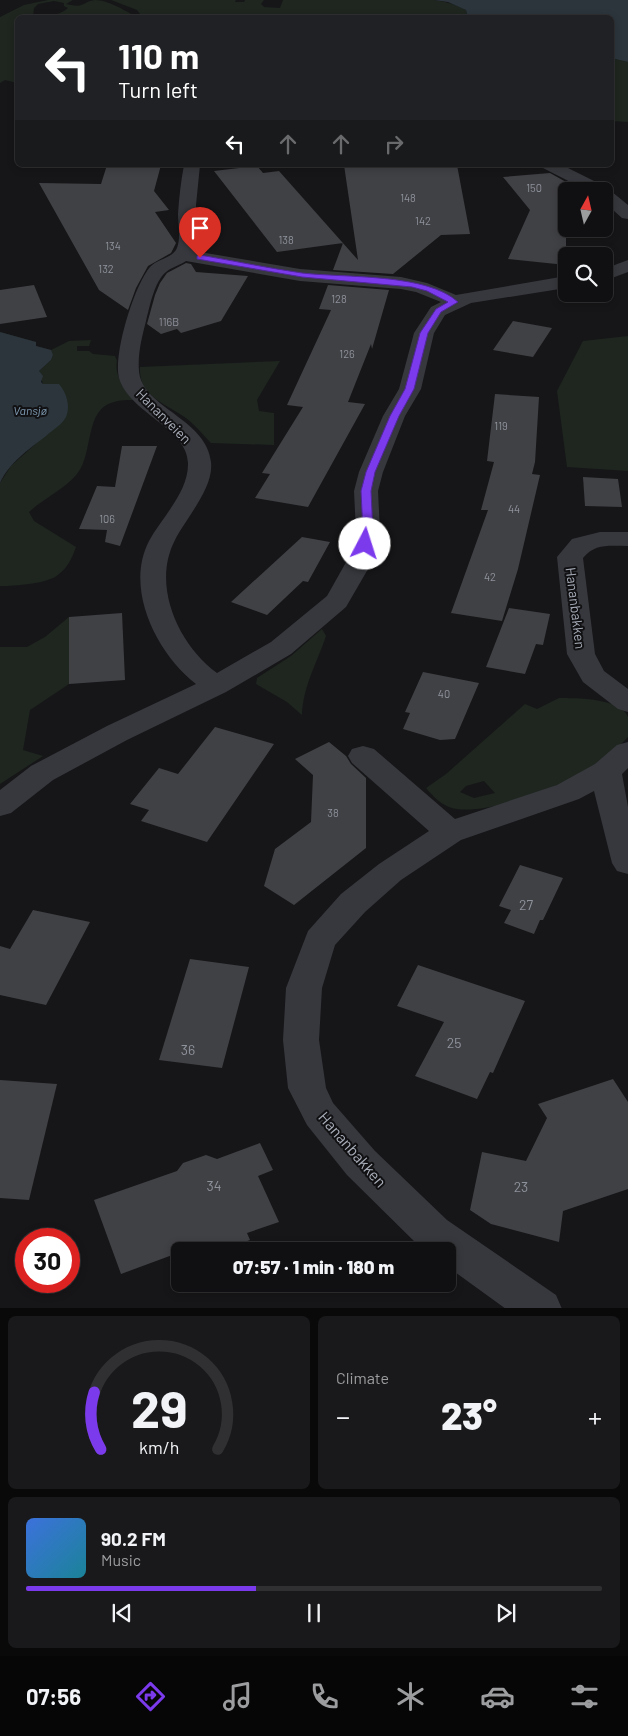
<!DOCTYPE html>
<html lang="en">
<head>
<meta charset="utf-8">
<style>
  body { margin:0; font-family:Barlow,sans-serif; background:#19191b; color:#f1f3f6; height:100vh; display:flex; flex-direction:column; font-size:19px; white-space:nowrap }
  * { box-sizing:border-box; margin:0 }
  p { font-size:16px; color:#9c9d9f }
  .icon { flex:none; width:28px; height:28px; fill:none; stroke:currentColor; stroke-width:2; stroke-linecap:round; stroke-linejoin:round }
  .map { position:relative; height:1308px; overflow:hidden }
  .sheet { display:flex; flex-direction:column; gap:8px; padding:8px; background:#09090a; flex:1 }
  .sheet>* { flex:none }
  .hud { position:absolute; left:15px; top:15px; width:599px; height:152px; border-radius:8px; box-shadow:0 2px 8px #0003,0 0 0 1px #303032; background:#202124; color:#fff; overflow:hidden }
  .needle { width:32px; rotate:8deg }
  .fabs { position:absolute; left:558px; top:182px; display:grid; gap:10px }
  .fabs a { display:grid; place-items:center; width:55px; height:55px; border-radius:8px; background:#101012; box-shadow:0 2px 8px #0003,0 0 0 1px #303032; font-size:25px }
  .speed { position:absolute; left:15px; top:1228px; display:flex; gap:10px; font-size:25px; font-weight:700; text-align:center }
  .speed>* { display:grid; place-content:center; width:65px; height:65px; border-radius:50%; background:#101012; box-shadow:0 2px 8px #0003,0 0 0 1px #303032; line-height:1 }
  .speed .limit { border:8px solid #d22; background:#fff; color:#111 }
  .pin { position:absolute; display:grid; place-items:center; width:42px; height:42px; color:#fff; margin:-51px -21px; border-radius:50% 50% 50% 0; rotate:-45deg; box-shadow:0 0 5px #0007 }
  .pin .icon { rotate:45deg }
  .me { position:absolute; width:55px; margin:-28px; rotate:5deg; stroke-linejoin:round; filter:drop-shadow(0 0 4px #0008) }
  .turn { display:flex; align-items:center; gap:18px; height:105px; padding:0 20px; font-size:22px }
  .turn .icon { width:65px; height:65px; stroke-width:2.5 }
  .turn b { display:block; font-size:35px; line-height:42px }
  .lanes { display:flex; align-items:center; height:48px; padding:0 20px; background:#0003; justify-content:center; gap:25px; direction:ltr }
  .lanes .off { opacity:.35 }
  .big { font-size:38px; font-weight:800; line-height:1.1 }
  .sheet .card { flex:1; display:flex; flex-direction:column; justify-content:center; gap:8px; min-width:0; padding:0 18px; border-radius:8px; background:#19191b }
  .sheet .dial { align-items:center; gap:0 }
  .dial svg { height:130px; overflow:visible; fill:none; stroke:#303032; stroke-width:7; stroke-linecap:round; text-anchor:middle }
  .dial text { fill:#f1f3f6; stroke:none }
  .song { display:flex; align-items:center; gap:15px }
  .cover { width:60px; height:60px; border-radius:8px; background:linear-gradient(135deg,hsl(220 70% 55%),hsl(190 70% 35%)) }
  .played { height:5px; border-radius:2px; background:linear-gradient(90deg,#7c3aed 40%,#303032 40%) }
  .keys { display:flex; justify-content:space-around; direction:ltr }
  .heat { display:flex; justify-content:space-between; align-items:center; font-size:28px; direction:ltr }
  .sheet .tiles { flex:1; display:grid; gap:8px; grid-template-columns:1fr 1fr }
  .card:last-child { grid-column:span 2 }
  .trip { position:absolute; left:171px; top:1242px; width:285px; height:50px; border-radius:8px; background:#101012; box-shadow:0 2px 8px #0003,0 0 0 1px #303032; font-weight:800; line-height:50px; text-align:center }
  .tabs { display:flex; height:80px; justify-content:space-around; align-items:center; background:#060607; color:#9c9d9f }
  .tabs .icon { width:35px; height:35px }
  .tabs .selected { color:#7c3aed }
  .tabs b { font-size:22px; color:#f1f3f6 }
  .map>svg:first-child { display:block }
  .green { fill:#1e261f; fill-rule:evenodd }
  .water { fill:#2c353c }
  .building { fill:#404145 }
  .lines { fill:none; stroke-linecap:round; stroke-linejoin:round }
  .minor { fill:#37383d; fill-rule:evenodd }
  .route { fill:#7c3aed; stroke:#51269a }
  .labels { text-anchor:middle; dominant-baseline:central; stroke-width:4; stroke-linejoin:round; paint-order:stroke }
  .number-label { font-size:11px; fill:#8e929b }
  .far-water-label { font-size:12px; font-style:italic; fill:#7f9bb3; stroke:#111113 }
  .street-label { font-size:14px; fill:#a8adb8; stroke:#111113 }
  .near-number-label { font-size:14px; fill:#8e929b }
  .near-street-label { font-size:16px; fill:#a8adb8; stroke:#111113 }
</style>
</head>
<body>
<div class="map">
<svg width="628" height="1309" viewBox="0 0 628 1309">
  <rect width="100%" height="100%" fill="#161618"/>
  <g class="green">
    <path d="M48,0H73L66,4C86,9 83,1 95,0C107,0 127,11 136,17L18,18L17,83L5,80L0,83V17L24,5ZM54,1L64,3V6L68,8C59,16 45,17 33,16L34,8L38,4Z"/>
    <path d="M111,0H236L235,2H244L245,0H264L261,4L264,7L280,8L283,0H434C446,2 455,4 466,10L468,17H512L278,18L255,16L254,18H143L137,10Z"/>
    <polygon points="611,58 628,62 628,122 611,121"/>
    <path d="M0,332L36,342V346L51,350L69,341L91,340L89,346H77V351H89L93,354L115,356L117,361C114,375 124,389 133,400C127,400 120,400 114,402C84,409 94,453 77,474C65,489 44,498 29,512L34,521L76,547C72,558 68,567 59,574C49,584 14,586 0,586V483L11,466L41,439L43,384L39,371L51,360L53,355L43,353Z"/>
    <polygon points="628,336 628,471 567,467 557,391 583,341"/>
    <path d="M280,361L257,400L259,411L274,413V445L211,443C202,434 194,423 183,416C164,403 138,395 140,367Z"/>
    <polygon points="69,617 69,684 30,710 23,750 43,756 0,784 0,647 27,647 45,637"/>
    <path d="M322,629L326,636C317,663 303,686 302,715L287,702L256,684L257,678L291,656Z"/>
    <path d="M559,698C575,698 622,698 628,717C628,723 628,731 628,737C613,753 596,766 576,776C549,791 478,818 449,807C439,803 433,796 426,788L446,774L525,704L537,709ZM484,781L495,793L474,798L460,792L466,786Z"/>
  </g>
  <g class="water">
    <polygon points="434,0 628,0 628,62 611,58 611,18 468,17 466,10 448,2"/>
    <path d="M0,332L36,342V346L51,350L53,355L51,360L39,371L43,376L41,382L43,384H59C66,392 71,406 66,417C62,425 52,430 46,436C29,449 9,463 0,483Z"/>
  </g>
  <g class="building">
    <polygon points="107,165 161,165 154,191 169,210 155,212 176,243 171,253 148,266 136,288 128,310 99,290 39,183 101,184"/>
    <polygon points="344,165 457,165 470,234 441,235 393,274 333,270 343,243 277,252 214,171 257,166 263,173 279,171 358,260"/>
    <polygon points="550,173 566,182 566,265 508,259 530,210 503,177"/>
    <polygon points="186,263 191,264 196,272 248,276 221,321 181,333 177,329 161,334 147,324 155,295 160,283 167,273"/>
    <polygon points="34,285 47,317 0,324 0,290"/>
    <polygon points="328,285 389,290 372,349 371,344 348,402 365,404 308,507 255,498 270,474 262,473 303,407 287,405 331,310 319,309"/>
    <polygon points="513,321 552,328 533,357 493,350"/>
    <polygon points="495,394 539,397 535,462 532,474 540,475 518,569 502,621 451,613 488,510 481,510 494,462 487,461"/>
    <polygon points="122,446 157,446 120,546 105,542 107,530 79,529 97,486 115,487"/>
    <polygon points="583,477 618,479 622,507 585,506"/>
    <polygon points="302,537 330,542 308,582 303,581 267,615 231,602"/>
    <polygon points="509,608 550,614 543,645 536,644 525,674 486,667"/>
    <polygon points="122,613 125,680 69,684 69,617"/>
    <polygon points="423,672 479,683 455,739 440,740 403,729 410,713 405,712"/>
    <polygon points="215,727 274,744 207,842 141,821 149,810 130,804 159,768 178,774"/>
    <polygon points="329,742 346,756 351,764 366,778 366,848 294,905 264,886 275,849 311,822 313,775 295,759"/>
    <polygon points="520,865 563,878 543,920 540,920 534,934 504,923 511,910 499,906"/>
    <polygon points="33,910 90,922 46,1005 0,995 0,946 10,949"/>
    <polygon points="190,959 249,967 222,1068 159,1060"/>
    <polygon points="418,965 525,1001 493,1073 490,1072 477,1099 415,1076 444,1022 397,1006"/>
    <polygon points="613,1079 628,1102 628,1189 563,1211 559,1242 491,1224 470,1210 482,1152 526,1161 547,1118 538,1104"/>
    <polygon points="0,1080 57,1084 29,1200 0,1198"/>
    <polygon points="260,1143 273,1170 258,1176 279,1222 247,1233 250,1240 219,1251 180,1251 180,1258 177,1259 175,1254 121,1274 94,1200 177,1171 183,1163 206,1155 217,1159"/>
  </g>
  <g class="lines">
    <g class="minor">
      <path d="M184,165H200L196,205V241L194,251L300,269L401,277L427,283L456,295L566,276V288L471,303L445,315L434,333L421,389L405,416L383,472L378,491L380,532L375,557L346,607L291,654L226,692L127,740L53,780L11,813L0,816V790L31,766L107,726L196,684C157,654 124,589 149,541C162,517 188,493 188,464C189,429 129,413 119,378C113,354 134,286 150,267C157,259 173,258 177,248C181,237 178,225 178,214C179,197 181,181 184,165ZM186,261L300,281L401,289L416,292L441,302L431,307L414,333L399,389L383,416L359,472L354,491L356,532L349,557L327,596L271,642L217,673C179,645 151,586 175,540C186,518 214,488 211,462C207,421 149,409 140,377C136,359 142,337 146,321C150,306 154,282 166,272C172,267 180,265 186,261Z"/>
      <polygon points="541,165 562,165 606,187 628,205 628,219 622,218 604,202 604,191 588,191 543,168"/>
      <polygon points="628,260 628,272 604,281 604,269"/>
      <path d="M600,532H628V546C610,546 595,543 583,558L595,654L604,671L628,689V712L618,709L583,682L567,654L557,557L572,539Z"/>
      <polygon points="628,742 628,768 622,774 628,807 628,874 617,871 612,863 594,791 579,799 461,840 401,880 365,912 335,945 322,988 319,1040 326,1088 333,1103 375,1151 447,1220 556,1295 562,1309 506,1309 448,1267 448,1251 426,1251 419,1246 347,1175 307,1125 288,1088 283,1040 286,988 308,931 341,894 379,864 429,831 352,763 348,756 352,749 363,746 374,749 455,819 557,785 595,764 617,745"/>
    </g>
  </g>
  <path class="route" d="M200,255C234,261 268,268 302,273C344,278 427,273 458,302L441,312L428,333L414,389L399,416L375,472L371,491L373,532L369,547H361L360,544L363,532L361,491L366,472L390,416L405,389L420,333L436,309L448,302L427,291L412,287L302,277L197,259V256Z"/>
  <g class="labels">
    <g class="number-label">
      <text x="534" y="187">150</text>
      <text x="408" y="197">148</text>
      <text x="423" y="220">142</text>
      <text x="286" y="239">138</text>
      <text x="113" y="245">134</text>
      <text x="106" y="268">132</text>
      <text x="339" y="298">128</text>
      <text x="169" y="321">116B</text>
      <text x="347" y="353">126</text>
      <text x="501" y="425">119</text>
      <text x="514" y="508">44</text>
      <text x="107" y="518">106</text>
      <text x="490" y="576">42</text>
      <text x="444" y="693">40</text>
      <text x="333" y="812">38</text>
    </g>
    <g class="far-water-label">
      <text x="30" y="410">Vansjø</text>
    </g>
    <g class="street-label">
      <text transform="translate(164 416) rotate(45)">Hananveien</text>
      <text transform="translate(576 608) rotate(83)">Hananbakken</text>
    </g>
    <g class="near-number-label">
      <text x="526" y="904">27</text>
      <text x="454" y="1042">25</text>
      <text x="188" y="1049">36</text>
      <text x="214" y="1185">34</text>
      <text x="521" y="1186">23</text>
    </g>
    <g class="near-street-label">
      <text transform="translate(353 1149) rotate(49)">Hananbakken</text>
    </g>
  </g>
</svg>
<div class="fabs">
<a><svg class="needle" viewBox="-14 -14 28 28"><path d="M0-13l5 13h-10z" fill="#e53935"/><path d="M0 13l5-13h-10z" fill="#9c9d9f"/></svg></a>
<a><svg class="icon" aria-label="search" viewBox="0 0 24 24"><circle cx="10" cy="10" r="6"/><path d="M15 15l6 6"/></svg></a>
</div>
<div class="speed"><div class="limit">30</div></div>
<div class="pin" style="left:200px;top:258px;background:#d93025"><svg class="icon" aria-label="arrive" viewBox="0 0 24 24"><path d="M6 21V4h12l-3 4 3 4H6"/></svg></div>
<svg class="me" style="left:365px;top:544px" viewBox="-20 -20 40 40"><circle r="19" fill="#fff"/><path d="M0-13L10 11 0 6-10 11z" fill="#7c3aed"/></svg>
<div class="trip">07:57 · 1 min · 180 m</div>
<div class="hud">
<div class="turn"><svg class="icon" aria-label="left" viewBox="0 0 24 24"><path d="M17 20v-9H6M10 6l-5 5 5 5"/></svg><div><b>110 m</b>Turn left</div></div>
<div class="lanes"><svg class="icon" aria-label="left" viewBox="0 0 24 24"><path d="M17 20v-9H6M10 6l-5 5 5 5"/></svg><svg class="icon off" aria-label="ahead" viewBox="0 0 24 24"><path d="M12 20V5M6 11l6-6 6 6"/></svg><svg class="icon off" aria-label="ahead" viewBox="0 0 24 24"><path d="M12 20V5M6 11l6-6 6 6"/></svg><svg class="icon off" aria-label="right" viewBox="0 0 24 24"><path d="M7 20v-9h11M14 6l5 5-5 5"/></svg></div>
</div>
</div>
<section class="sheet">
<div class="tiles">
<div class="card dial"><svg viewBox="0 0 100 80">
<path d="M14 69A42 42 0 1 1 86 69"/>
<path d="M14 69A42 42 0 0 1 10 34" stroke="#7c3aed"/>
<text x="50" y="56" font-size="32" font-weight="700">29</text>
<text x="50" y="72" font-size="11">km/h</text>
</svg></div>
<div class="card"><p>Climate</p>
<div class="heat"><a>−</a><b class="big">23°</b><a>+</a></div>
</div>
<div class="card">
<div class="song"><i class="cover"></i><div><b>90.2 FM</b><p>Music</p></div></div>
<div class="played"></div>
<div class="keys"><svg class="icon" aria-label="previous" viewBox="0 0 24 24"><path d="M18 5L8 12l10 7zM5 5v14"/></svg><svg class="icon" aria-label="pause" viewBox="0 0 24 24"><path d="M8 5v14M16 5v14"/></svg><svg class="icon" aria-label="next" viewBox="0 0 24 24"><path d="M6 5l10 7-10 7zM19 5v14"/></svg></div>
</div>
</div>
</section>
<nav class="tabs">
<b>07:56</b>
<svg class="icon selected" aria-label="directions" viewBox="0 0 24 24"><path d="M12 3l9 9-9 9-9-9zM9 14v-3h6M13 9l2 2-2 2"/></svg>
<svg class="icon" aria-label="music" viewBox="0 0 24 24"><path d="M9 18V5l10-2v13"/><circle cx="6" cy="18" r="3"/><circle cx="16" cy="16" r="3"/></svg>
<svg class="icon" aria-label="phone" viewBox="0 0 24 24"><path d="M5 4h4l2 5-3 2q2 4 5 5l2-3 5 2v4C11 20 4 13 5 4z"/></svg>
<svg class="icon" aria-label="climate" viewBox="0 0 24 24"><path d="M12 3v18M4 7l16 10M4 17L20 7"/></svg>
<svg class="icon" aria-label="car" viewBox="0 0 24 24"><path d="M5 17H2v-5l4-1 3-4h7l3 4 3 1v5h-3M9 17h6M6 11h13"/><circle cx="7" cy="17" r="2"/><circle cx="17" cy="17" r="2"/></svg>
<svg class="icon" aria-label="filters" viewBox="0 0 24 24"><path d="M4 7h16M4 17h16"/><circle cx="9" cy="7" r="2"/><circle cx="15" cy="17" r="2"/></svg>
</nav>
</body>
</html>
